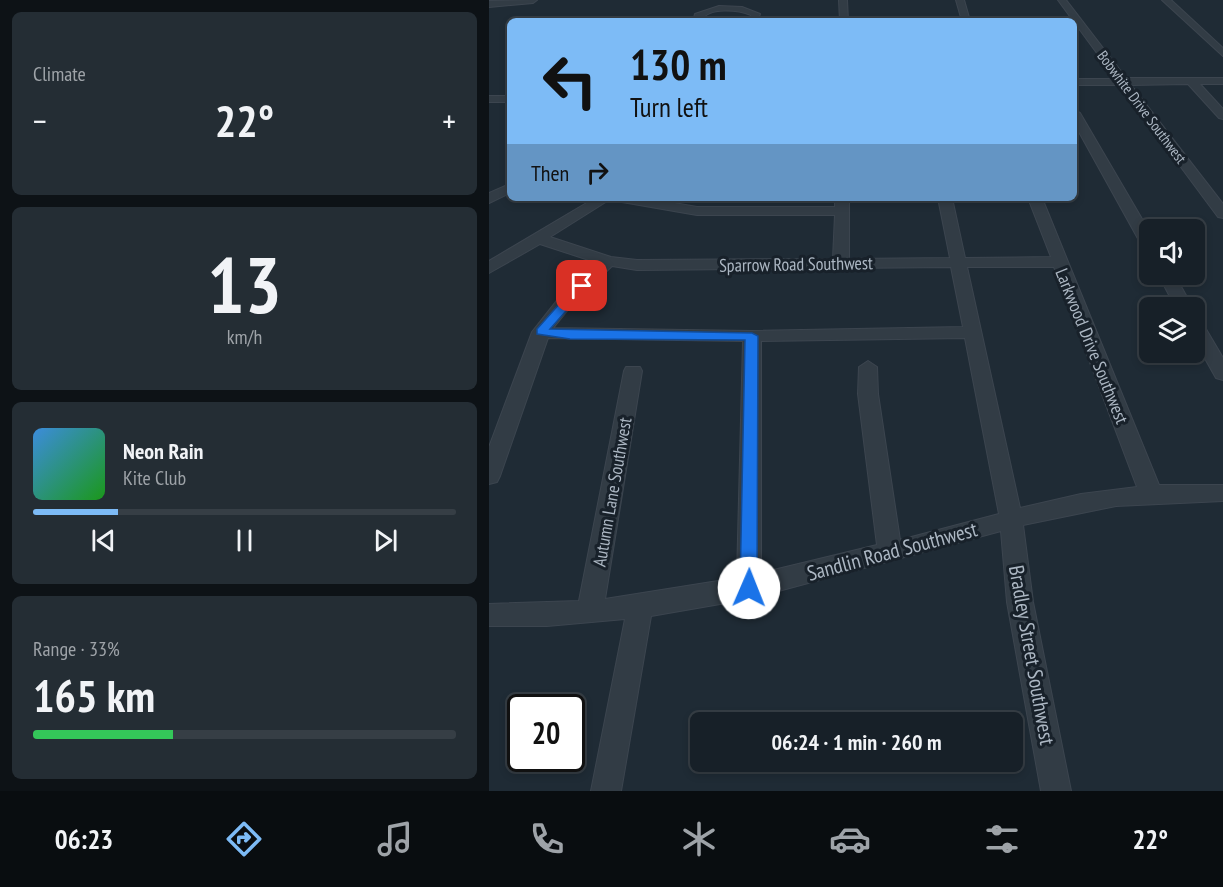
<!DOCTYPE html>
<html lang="en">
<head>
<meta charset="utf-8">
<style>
  body { margin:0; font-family:"PT Sans Narrow",sans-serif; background:#242d34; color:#f1f3f6; height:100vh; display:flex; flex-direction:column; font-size:22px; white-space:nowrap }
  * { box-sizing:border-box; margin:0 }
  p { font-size:20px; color:#9ea3a8 }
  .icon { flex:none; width:33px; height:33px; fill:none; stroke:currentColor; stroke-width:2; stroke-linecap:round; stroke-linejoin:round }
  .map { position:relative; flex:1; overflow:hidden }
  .panel { display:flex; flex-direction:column; gap:12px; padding:12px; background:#0d1216; width:489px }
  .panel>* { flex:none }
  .banner { position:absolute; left:18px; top:18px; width:570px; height:183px; border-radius:9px; box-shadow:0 3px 9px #0003,0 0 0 2px #363e45; background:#7dbbf6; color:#111; overflow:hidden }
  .buttons { position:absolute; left:650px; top:219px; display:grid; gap:12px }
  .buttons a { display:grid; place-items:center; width:66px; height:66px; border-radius:9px; background:#172028; box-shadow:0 3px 9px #0003,0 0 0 2px #363e45; font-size:30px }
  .speed { position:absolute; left:18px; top:694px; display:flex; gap:12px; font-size:30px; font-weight:700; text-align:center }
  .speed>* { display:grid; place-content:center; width:78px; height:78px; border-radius:50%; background:#172028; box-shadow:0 3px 9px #0003,0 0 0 2px #363e45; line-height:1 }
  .speed .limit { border:3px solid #111; border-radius:9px; background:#fff; color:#111 }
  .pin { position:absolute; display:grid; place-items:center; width:51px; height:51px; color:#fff; margin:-26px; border-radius:12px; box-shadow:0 3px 9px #0006 }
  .me { position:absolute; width:66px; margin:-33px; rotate:1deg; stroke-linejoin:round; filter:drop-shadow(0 0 4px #0008) }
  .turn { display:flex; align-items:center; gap:21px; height:126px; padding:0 24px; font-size:27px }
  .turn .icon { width:78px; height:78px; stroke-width:2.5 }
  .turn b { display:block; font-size:42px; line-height:51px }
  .then { display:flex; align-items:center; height:57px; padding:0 24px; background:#0003; gap:12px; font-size:22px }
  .big { font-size:45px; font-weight:700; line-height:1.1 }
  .panel .tile { flex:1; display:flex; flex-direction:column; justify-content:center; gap:9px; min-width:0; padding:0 21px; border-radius:9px; background:#242d34 }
  .panel .dial { align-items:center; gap:0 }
  .dial b { font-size:78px; line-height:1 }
  .song { display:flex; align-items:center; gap:18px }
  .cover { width:72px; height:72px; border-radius:9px; background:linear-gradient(135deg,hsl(210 70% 55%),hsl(120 70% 35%)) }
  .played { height:6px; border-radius:3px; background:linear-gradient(90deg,#7dbbf6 20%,#363e45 20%) }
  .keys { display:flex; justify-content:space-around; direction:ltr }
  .heat { display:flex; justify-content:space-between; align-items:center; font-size:33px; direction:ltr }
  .charge { height:9px; border-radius:4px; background:linear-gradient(90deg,#34c759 33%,#363e45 0) }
  .trip { position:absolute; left:201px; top:712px; width:333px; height:60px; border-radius:9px; background:#172028; box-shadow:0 3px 9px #0003,0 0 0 2px #363e45; font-weight:700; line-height:60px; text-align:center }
  .tab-bar { display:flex; height:96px; justify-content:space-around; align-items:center; background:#090d10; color:#9ea3a8 }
  .tab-bar .icon { width:42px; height:42px }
  .tab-bar .selected { color:#7dbbf6 }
  .tab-bar b { font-size:27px; color:#f1f3f6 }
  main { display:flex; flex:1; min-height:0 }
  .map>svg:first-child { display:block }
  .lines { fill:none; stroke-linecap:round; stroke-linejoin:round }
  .minor-casing { stroke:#3c454f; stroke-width:2 }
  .minor { fill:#323c45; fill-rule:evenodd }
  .route { fill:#1a73e8; stroke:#114b97; stroke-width:1.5 }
  .labels { text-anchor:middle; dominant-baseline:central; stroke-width:6; stroke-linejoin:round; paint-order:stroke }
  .far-street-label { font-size:15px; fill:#acb7c3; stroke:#18212a }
  .street-label { font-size:18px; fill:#acb7c3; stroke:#18212a }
  .near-street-label { font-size:21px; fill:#acb7c3; stroke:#18212a }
</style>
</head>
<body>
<main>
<section class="panel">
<div class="tile"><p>Climate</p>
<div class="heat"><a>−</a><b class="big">22°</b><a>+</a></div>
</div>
<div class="tile dial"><b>13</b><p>km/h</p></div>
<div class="tile">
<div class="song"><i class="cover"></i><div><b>Neon Rain</b><p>Kite Club</p></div></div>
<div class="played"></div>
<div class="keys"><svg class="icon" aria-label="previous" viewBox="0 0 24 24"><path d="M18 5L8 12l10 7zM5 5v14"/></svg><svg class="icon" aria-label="pause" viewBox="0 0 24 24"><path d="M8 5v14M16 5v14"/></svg><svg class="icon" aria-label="next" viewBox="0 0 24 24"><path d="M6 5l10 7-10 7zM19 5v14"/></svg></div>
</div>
<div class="tile"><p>Range · 33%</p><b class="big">165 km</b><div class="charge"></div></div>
</section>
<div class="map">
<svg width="734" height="791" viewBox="0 0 734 791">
  <rect width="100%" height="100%" fill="#1f2b35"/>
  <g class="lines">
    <defs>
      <g id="minor">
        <polygon points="48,0 44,3 0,7 0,1"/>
        <polygon points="350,0 358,0 359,21 351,21"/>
        <polygon points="467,0 475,0 481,21 473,21"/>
        <polygon points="569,0 577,0 637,78 734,78 734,84 711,84 734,109 734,119 730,118 699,84 642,85 734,204 734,218 729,217 631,85 585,85 585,79 627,79"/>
        <polygon points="673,0 682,0 734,48 734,56"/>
        <path d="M230,6L253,7L271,14L268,21H260L262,15C250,10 219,6 212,21H204L206,14Z"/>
        <rect x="0" y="96" width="21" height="6"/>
        <polygon points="585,110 591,113 660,231 660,249 652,244 585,123"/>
        <polygon points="21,184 21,193 0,203 0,193"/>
        <path d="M106,198H123L61,237L122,257L148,260L344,259L346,215H208L133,202L126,198H157L208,207H346V198H360V259L461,258L449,198H463L476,258L562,257L539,198H553L670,485H734V501L627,506L534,525L544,602L582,791H552L518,602L512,531L260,599L162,616L132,791H102L136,619L58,626H0V604L90,601L135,371L137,367H151L153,371L116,599L248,578L254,341L59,338L11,476L8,482L0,484V447L43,332L73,294L109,263L51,244L0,273V261ZM123,266L148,270L462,267L474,327L263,331L64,328L85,302ZM478,267H565L648,487L592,494L531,508ZM476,338L510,514L411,540L389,394L388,367L379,361L370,367L369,394L388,545L272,573V341Z"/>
        <polygon points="669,274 685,274 704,308 687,308"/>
        <polygon points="705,318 711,319 734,358 734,380 727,378 705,339"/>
      </g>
    </defs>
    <use href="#minor" class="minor-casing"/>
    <use href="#minor" class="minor"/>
  </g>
  <polygon class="route" points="93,282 99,286 61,329 263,333 269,336 268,588 266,593 260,595 253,593 251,588 256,340 81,339 48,334 48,329 89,283"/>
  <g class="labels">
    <g class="far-street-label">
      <text transform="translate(653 107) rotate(53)">Bobwhite Drive Southwest</text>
    </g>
    <g class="street-label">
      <text transform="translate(307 264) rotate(-1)">Sparrow Road Southwest</text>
      <text transform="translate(603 346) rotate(68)">Larkwood Drive Southwest</text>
      <text transform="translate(123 492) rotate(-80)">Autumn Lane Southwest</text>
    </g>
    <g class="near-street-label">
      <text transform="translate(403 551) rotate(-15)">Sandlin Road Southwest</text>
      <text transform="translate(543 655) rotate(80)">Bradley Street Southwest</text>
    </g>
  </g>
</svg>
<div class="buttons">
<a><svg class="icon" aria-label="sound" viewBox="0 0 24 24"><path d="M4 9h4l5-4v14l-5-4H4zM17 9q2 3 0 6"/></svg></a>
<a><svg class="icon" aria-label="layers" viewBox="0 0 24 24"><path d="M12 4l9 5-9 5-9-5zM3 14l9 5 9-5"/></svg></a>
</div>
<div class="speed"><div class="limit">20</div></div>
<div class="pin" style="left:93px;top:286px;background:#d93025"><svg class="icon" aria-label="arrive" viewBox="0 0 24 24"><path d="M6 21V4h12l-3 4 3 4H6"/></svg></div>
<svg class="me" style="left:260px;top:588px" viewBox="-20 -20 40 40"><circle r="19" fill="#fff"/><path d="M0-13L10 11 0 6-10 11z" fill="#1a73e8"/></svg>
<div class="trip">06:24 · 1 min · 260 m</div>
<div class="banner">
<div class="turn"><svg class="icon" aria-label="left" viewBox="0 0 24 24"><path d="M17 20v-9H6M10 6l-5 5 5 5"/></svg><div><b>130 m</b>Turn left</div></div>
<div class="then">Then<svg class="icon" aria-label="right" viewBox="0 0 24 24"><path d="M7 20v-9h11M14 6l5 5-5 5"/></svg></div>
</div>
</div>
</main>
<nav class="tab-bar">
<b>06:23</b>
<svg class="icon selected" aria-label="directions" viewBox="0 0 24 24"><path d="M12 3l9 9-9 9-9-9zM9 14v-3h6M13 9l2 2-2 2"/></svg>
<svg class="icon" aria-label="music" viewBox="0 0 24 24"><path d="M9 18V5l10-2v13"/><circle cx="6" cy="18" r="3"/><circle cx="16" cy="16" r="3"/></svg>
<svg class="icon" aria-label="phone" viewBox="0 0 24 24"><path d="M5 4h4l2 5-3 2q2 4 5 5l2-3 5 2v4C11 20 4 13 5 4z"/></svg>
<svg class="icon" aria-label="climate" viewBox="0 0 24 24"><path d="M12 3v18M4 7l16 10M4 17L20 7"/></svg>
<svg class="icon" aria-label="car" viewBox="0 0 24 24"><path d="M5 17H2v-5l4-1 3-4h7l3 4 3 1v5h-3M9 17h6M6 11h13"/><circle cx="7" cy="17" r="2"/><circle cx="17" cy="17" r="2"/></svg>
<svg class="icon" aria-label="filters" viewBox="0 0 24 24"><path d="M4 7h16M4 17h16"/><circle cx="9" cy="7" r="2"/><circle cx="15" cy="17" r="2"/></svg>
<b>22°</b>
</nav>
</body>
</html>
